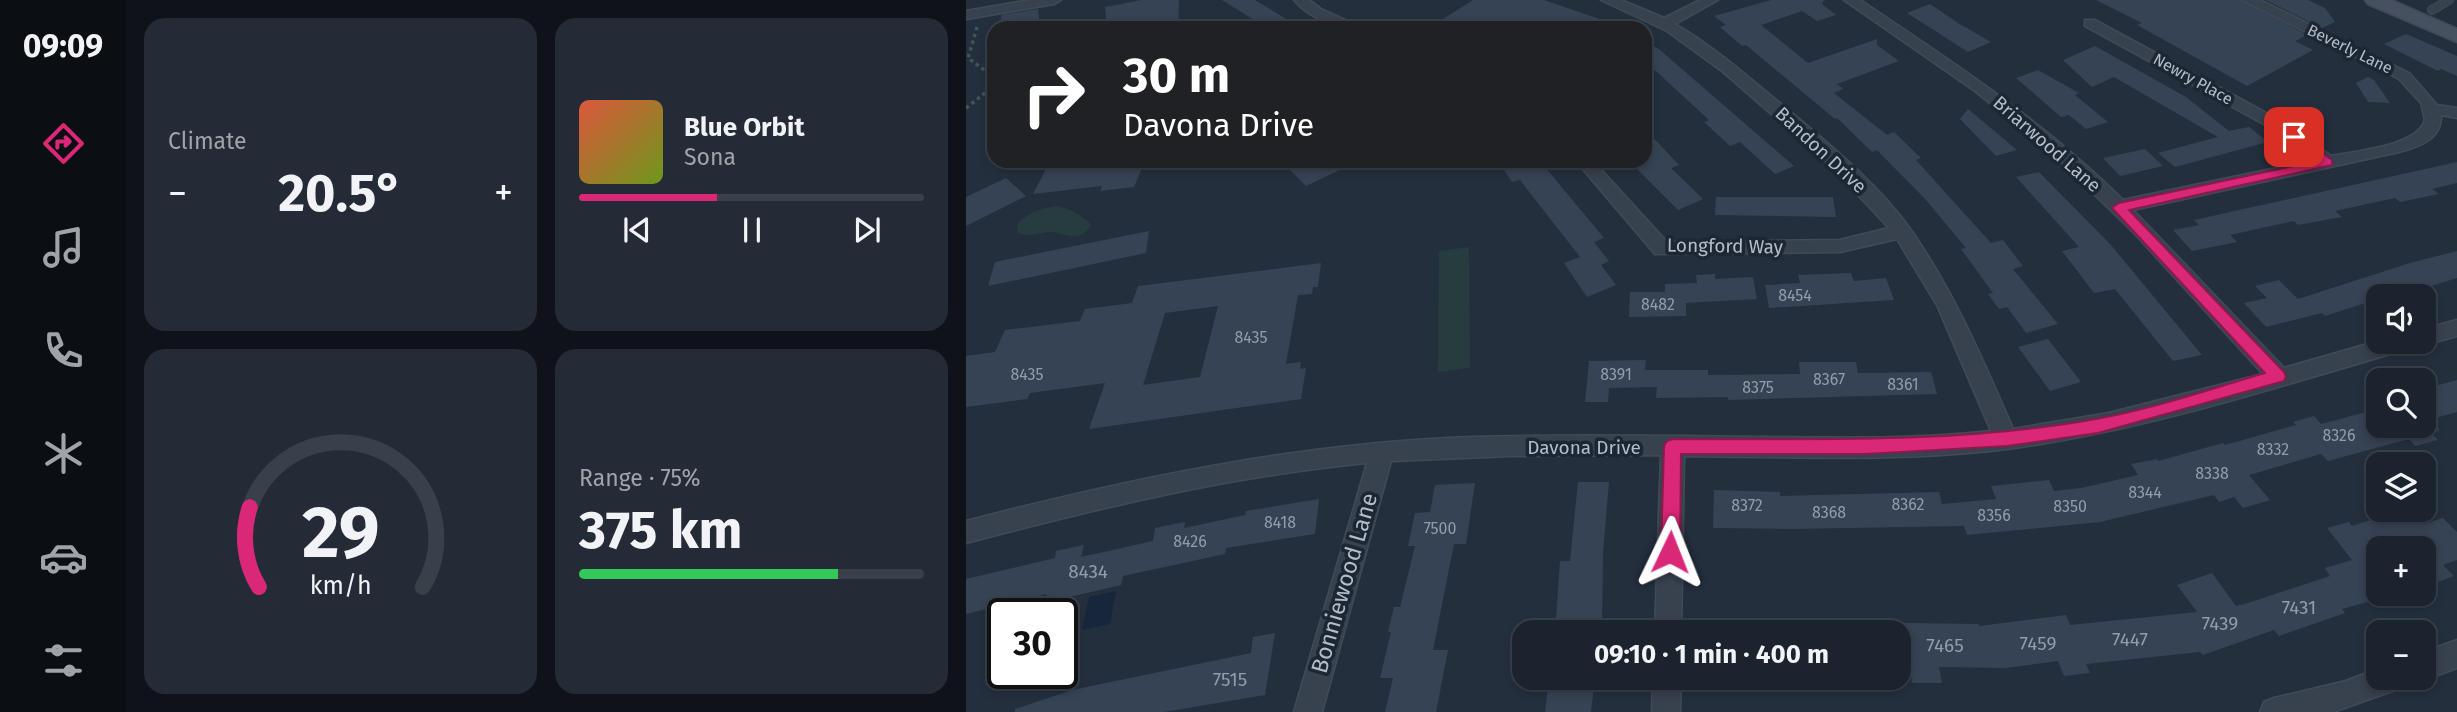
<!DOCTYPE html>
<html lang="en">
<head>
<meta charset="utf-8">
<style>
  body { margin:0; font-family:"Fira Sans",sans-serif; background:#242b36; color:#f1f3f6; height:100vh; display:flex; flex-direction:column; font-size:26px; white-space:nowrap }
  * { box-sizing:border-box; margin:0 }
  p { font-size:23px; color:#a0a4aa }
  .icon { flex:none; width:38px; height:38px; fill:none; stroke:currentColor; stroke-width:2; stroke-linecap:round; stroke-linejoin:round }
  .map { position:relative; flex:1; overflow:hidden }
  .panel { display:flex; flex-direction:column; gap:18px; padding:18px; background:#0f1319; width:840px }
  .panel>* { flex:none }
  .guide { position:absolute; left:21px; top:21px; width:665px; height:147px; border-radius:21px; box-shadow:0 4px 10px #0003,0 0 0 2px #39404a; background:#202124; color:#fff; overflow:hidden }
  .buttons { position:absolute; left:1400px; top:284px; display:grid; gap:14px }
  .buttons a { display:grid; place-items:center; width:70px; height:70px; border-radius:14px; background:#1b232e; box-shadow:0 4px 10px #0003,0 0 0 2px #39404a; font-size:35px }
  .speed { position:absolute; left:21px; top:598px; display:flex; gap:14px; font-size:35px; font-weight:700; text-align:center }
  .speed>* { display:grid; place-content:center; width:91px; height:91px; border-radius:50%; background:#1b232e; box-shadow:0 4px 10px #0003,0 0 0 2px #39404a; line-height:1 }
  .speed .limit { border:4px solid #111; border-radius:10px; background:#fff; color:#111 }
  .pin { position:absolute; display:grid; place-items:center; width:60px; height:60px; color:#fff; margin:-30px; border-radius:14px; box-shadow:0 4px 10px #0006 }
  .me { position:absolute; width:77px; margin:-38px; rotate:2deg; stroke-linejoin:round; filter:drop-shadow(0 0 5px #0008) }
  .turn { display:flex; align-items:center; gap:24px; height:147px; padding:0 21px; font-size:32px }
  .turn .icon { width:91px; height:91px; stroke-width:2.5 }
  .turn b { display:block; font-size:49px; line-height:60px }
  .big { font-size:52px; font-weight:700; line-height:1.1 }
  .panel .card { flex:1; display:flex; flex-direction:column; justify-content:center; gap:10px; min-width:0; padding:0 24px; border-radius:21px; background:#242b36 }
  .panel .dial { align-items:center; gap:0 }
  .dial svg { height:182px; overflow:visible; fill:none; stroke:#39404a; stroke-width:7; stroke-linecap:round; text-anchor:middle }
  .dial text { fill:#f1f3f6; stroke:none }
  .song { display:flex; align-items:center; gap:21px }
  .cover { width:84px; height:84px; border-radius:10px; background:linear-gradient(135deg,hsl(10 70% 55%),hsl(80 70% 35%)) }
  .played { height:7px; border-radius:4px; background:linear-gradient(90deg,#db2777 40%,#39404a 40%) }
  .keys { display:flex; justify-content:space-around; direction:ltr }
  .heat { display:flex; justify-content:space-between; align-items:center; font-size:38px; direction:ltr }
  .charge { height:10px; border-radius:5px; background:linear-gradient(90deg,#34c759 75%,#39404a 0) }
  .panel .tiles { flex:1; display:grid; gap:18px; grid-template-columns:repeat(2,1fr) }
  .trip { position:absolute; left:546px; top:620px; width:399px; height:70px; border-radius:21px; background:#1b232e; box-shadow:0 4px 10px #0003,0 0 0 2px #39404a; font-weight:700; line-height:70px; text-align:center }
  main { display:flex; flex:1; min-height:0 }
  .tabs { display:flex; flex-direction:column; width:126px; justify-content:space-around; align-items:center; background:#0b0e12; color:#a0a4aa }
  .tabs .icon { width:49px; height:49px }
  .tabs .active { color:#db2777 }
  .tabs b { font-size:32px; color:#f1f3f6 }
  .map>svg:first-child { display:block }
  .green { fill:#263c3f }
  .water { fill:#17263c }
  .building { fill:#364354; fill-rule:evenodd }
  .lines { fill:none; stroke-linecap:round; stroke-linejoin:round }
  .lane-casing { stroke:#414a57; stroke-width:10 }
  .street-casing { stroke:#414a57; stroke-width:3 }
  .secondary-casing { stroke:#414a57; stroke-width:3 }
  .path { stroke:#3f5557; stroke-width:3.5; stroke-dasharray:3.5 3.5; stroke-linecap:butt }
  .lane { stroke:#38414e; stroke-width:8 }
  .street { fill:#38414e; fill-rule:evenodd }
  .secondary { fill:#465061; fill-rule:evenodd }
  .route { fill:#db2777; stroke:#8e194d; stroke-width:2 }
  .labels { text-anchor:middle; dominant-baseline:central; stroke-width:7; stroke-linejoin:round; paint-order:stroke }
  .far-street-label { font-size:16px; fill:#b4bcc9; stroke:#1d2633 }
  .number-label { font-size:16px; fill:#929caa }
  .street-label { font-size:19px; fill:#b4bcc9; stroke:#1d2633 }
  .near-number-label { font-size:19px; fill:#929caa }
  .near-street-label { font-size:23px; fill:#b4bcc9; stroke:#1d2633 }
</style>
</head>
<body>
<main>
<nav class="tabs">
<b>09:09</b>
<svg class="icon active" aria-label="directions" viewBox="0 0 24 24"><path d="M12 3l9 9-9 9-9-9zM9 14v-3h6M13 9l2 2-2 2"/></svg>
<svg class="icon" aria-label="music" viewBox="0 0 24 24"><path d="M9 18V5l10-2v13"/><circle cx="6" cy="18" r="3"/><circle cx="16" cy="16" r="3"/></svg>
<svg class="icon" aria-label="phone" viewBox="0 0 24 24"><path d="M5 4h4l2 5-3 2q2 4 5 5l2-3 5 2v4C11 20 4 13 5 4z"/></svg>
<svg class="icon" aria-label="climate" viewBox="0 0 24 24"><path d="M12 3v18M4 7l16 10M4 17L20 7"/></svg>
<svg class="icon" aria-label="car" viewBox="0 0 24 24"><path d="M5 17H2v-5l4-1 3-4h7l3 4 3 1v5h-3M9 17h6M6 11h13"/><circle cx="7" cy="17" r="2"/><circle cx="17" cy="17" r="2"/></svg>
<svg class="icon" aria-label="filters" viewBox="0 0 24 24"><path d="M4 7h16M4 17h16"/><circle cx="9" cy="7" r="2"/><circle cx="15" cy="17" r="2"/></svg>
</nav>
<section class="panel">
<div class="tiles">
<div class="card"><p>Climate</p>
<div class="heat"><a>−</a><b class="big">20.5°</b><a>+</a></div>
</div>
<div class="card">
<div class="song"><i class="cover"></i><div><b>Blue Orbit</b><p>Sona</p></div></div>
<div class="played"></div>
<div class="keys"><svg class="icon" aria-label="previous" viewBox="0 0 24 24"><path d="M18 5L8 12l10 7zM5 5v14"/></svg><svg class="icon" aria-label="pause" viewBox="0 0 24 24"><path d="M8 5v14M16 5v14"/></svg><svg class="icon" aria-label="next" viewBox="0 0 24 24"><path d="M6 5l10 7-10 7zM19 5v14"/></svg></div>
</div>
<div class="card dial"><svg viewBox="0 0 100 80">
<path d="M14 69A42 42 0 1 1 86 69"/>
<path d="M14 69A42 42 0 0 1 10 34" stroke="#db2777"/>
<text x="50" y="56" font-size="32" font-weight="700">29</text>
<text x="50" y="72" font-size="11">km/h</text>
</svg></div>
<div class="card"><p>Range · 75%</p><b class="big">375 km</b><div class="charge"></div></div>
</div>
</section>
<div class="map">
<svg width="1491" height="712" viewBox="0 0 1491 712">
  <rect width="100%" height="100%" fill="#242f3e"/>
  <g class="green">
    <path d="M90,206C101,207 119,217 125,225C114,244 101,233 85,232C73,232 63,239 51,232L52,223C62,213 76,208 90,206Z"/>
    <polygon points="503,247 504,368 472,372 473,251"/>
  </g>
  <polygon class="water" points="150,591 144,624 116,630 123,597"/>
  <g class="building">
    <polygon points="175,0 213,0 212,28 141,28 139,7"/>
    <polygon points="256,0 289,0 335,28 301,28"/>
    <polygon points="507,0 578,0 651,25 651,28 463,28"/>
    <polygon points="805,0 858,0 856,4 870,15 851,21 836,11 795,25 842,63 911,39 911,45 933,61 871,84 877,89 868,93 921,135 928,132 955,158 950,160 1025,243 1037,240 1057,266 1047,269 1092,324 1060,333 1041,307 1033,309 1022,294 1027,293 995,249 1000,248 960,200 911,150 906,152 871,118 869,119 780,45 776,46 754,27 760,25 748,16"/>
    <polygon points="1130,0 1274,0 1341,35 1329,41 1347,50 1281,86 1171,25 1176,23"/>
    <polygon points="1300,0 1342,0 1359,8 1369,22 1356,28"/>
    <polygon points="964,4 992,23 1025,42 1002,52 941,13"/>
    <polygon points="72,9 74,28 32,28 36,15"/>
    <polygon points="1440,34 1491,56 1491,76 1475,69 1472,71 1418,44"/>
    <polygon points="679,41 694,50 828,166 809,174 774,142 764,146 738,122 743,120 679,61"/>
    <polygon points="1129,46 1220,97 1263,131 1283,127 1302,142 1209,167 1192,153 1252,137 1148,77 1126,87 1097,60"/>
    <polygon points="1072,70 1113,93 1109,95 1142,122 1120,129 1103,115 1095,117 1050,78"/>
    <polygon points="1402,77 1408,80 1424,103 1402,102 1390,83"/>
    <polygon points="1002,109 1051,150 1030,156 994,119"/>
    <polygon points="679,129 713,165 705,168 737,199 712,210 670,168 679,165"/>
    <polygon points="1179,149 1197,166 1154,176 1137,158"/>
    <polygon points="123,161 179,161 168,187 134,191 136,186 67,194 82,165"/>
    <polygon points="315,161 393,161 340,186"/>
    <polygon points="532,161 574,161 638,238 628,242 643,261 635,265 650,285 621,297 598,263 614,257 554,180 546,182"/>
    <polygon points="1491,162 1491,183 1466,189 1473,194 1434,202 1429,198 1369,211 1376,217 1332,225 1328,221 1264,235 1271,242 1226,251 1207,230 1233,225 1228,220"/>
    <polygon points="1073,172 1145,245 1236,355 1207,361 1149,289 1128,293 1096,251 1113,247 1050,177"/>
    <polygon points="40,178 60,196 0,226 0,197"/>
    <polygon points="750,197 867,197 870,217 749,215"/>
    <polygon points="183,231 180,253 22,286 29,262"/>
    <polygon points="1491,251 1491,278 1433,296 1412,296 1412,299 1359,316 1356,313 1300,327 1278,303 1301,298 1289,286 1313,280 1332,299 1444,263"/>
    <path d="M355,263L352,287H347L346,294L332,295L320,364L335,362L334,369L340,368L335,399L123,429L139,383L64,393L61,399L0,407V356L29,352L39,330L114,321L119,309L166,303L172,286ZM252,306L234,377L177,385L199,313Z"/>
    <polygon points="885,273 888,281 920,278 928,300 803,308 799,285 834,283 832,275"/>
    <polygon points="749,274 749,279 787,277 791,299 720,303 720,316 663,317 664,292 699,292 699,284 731,283 730,275"/>
    <polygon points="1082,339 1115,382 1084,391 1052,347"/>
    <polygon points="680,360 679,370 742,370 742,375 834,374 833,362 890,362 892,373 965,372 971,394 762,400 762,397 690,398 691,387 643,388 642,402 619,402 623,361"/>
    <polygon points="1491,380 1491,412 1458,421 1458,389"/>
    <polygon points="1412,409 1412,425 1472,425 1473,431 1465,433 1472,440 1449,446 1443,439 1362,461 1355,454 1283,475 1304,500 1277,508 1268,497 1253,502 1248,495 1134,522 1001,535 998,526 825,529 747,528 748,490 814,492 814,496 973,492 976,504 1030,499 1025,486 1083,480 1088,491 1115,488 1172,475 1165,464 1191,459 1192,461 1257,443 1259,445 1330,425 1327,422 1348,416 1355,424"/>
    <polygon points="612,482 643,482 637,553 636,629 603,632 603,620 590,620 594,561 604,561"/>
    <polygon points="509,483 500,544 488,544 467,650 482,650 470,712 419,712 427,678 414,678 425,632 422,632 428,607 434,607 449,546 442,546 449,513 464,512 469,485"/>
    <polygon points="353,499 349,534 260,548 259,554 157,576 155,585 78,603 81,594 0,614 0,579 89,558 90,551 118,545 115,557 187,541 189,528 219,522 218,528 279,515 280,511"/>
    <polygon points="1439,509 1444,509 1458,524 1477,518 1491,532 1491,560 1477,565 1488,576 1458,587 1458,548 1412,548 1412,599 1376,609 1379,613 1313,636 1308,630 1237,655 1234,652 1120,664 1124,673 1098,676 1092,661 1040,668 973,667 976,683 946,683 938,623 1013,624 1013,626 1100,615 1104,625 1231,612 1211,585 1246,573 1270,606 1279,604 1364,576 1359,568 1386,560 1361,528 1383,522 1386,526"/>
    <polygon points="309,633 299,695 198,712 49,712 49,709 106,690 285,653 287,637"/>
    <polygon points="583,677 629,677 625,712 579,712"/>
  </g>
  <g class="lines">
    <defs>
      <polyline id="lane" points="1466,10 1483,0"/>
      <g id="street">
        <polygon points="64,0 95,0 88,4 0,19 0,11"/>
        <path d="M328,0H343L355,9L397,28C372,28 345,20 328,0Z"/>
        <path d="M635,0H655L698,18L734,0H752L709,24C747,46 781,76 815,104C860,142 911,182 945,230C988,292 1017,360 1047,429L1143,413L1297,374L1169,234L1083,150L1009,91L878,0H894C987,62 1078,122 1157,200L1348,160L1305,128L1119,26V20H1129L1317,122L1365,156C1390,151 1452,146 1459,120L1455,103L1433,79L1276,0H1294L1443,73L1471,105L1491,108V118L1475,115C1476,139 1453,147 1433,152L1167,210L1318,368L1412,341H1458V329L1491,320V336L1458,345L1451,343L1442,349C1310,387 1178,431 1041,449C935,462 826,457 718,456L715,632H689L695,455L545,456L425,461L356,712H328L401,463C265,476 132,508 0,543V521C166,478 334,443 506,437C605,434 704,436 803,437C877,438 952,439 1025,431L971,305L931,239L874,252L689,254L610,161H627L701,242L874,240L923,228L864,165L756,71L701,31Z"/>
        <polygon points="1491,640 1491,668 1458,680 1452,677 1458,677 1458,652"/>
        <polygon points="1412,669 1412,677 1442,677 1438,687 1367,712 1294,712 1298,702 1308,698 1380,681"/>
        <polygon points="687,677 715,677 714,712 686,712"/>
      </g>
      <polygon id="secondary" points="1399,0 1425,0 1491,29 1491,42 1402,4"/>
    </defs>
    <use href="#lane" class="lane-casing"/>
    <use href="#street" class="street-casing"/>
    <use href="#secondary" class="secondary-casing"/>
    <g class="path">
      <polyline points="11,27 2,58 28,77"/>
      <polyline points="0,108 28,86"/>
    </g>
    <use href="#lane" class="lane"/>
    <use href="#street" class="street"/>
    <use href="#secondary" class="secondary"/>
  </g>
  <path class="route" d="M1328,133L1366,160V165L1163,210L1318,372L1320,376L1318,381L1132,433L1041,446L899,454H715L714,552L711,559L704,561L697,559L695,552L698,446L701,441L707,439C848,439 991,444 1130,419C1187,409 1244,389 1299,373L1146,208L1153,203L1351,161L1323,140L1321,137Z"/>
  <g class="labels">
    <g class="far-street-label">
      <text transform="translate(1384 49) rotate(26)">Beverly Lane</text>
      <text transform="translate(1227 79) rotate(29)">Newry Place</text>
    </g>
    <g class="number-label">
      <text x="829" y="295">8454</text>
      <text x="692" y="304">8482</text>
      <text x="285" y="337">8435</text>
      <text x="61" y="374">8435</text>
      <text x="650" y="374">8391</text>
      <text x="863" y="379">8367</text>
      <text x="937" y="384">8361</text>
      <text x="792" y="387">8375</text>
      <text x="1373" y="435">8326</text>
      <text x="1307" y="449">8332</text>
      <text x="1246" y="473">8338</text>
      <text x="1179" y="492">8344</text>
      <text x="942" y="504">8362</text>
      <text x="781" y="505">8372</text>
      <text x="1104" y="506">8350</text>
      <text x="863" y="512">8368</text>
      <text x="1028" y="515">8356</text>
      <text x="314" y="522">8418</text>
      <text x="474" y="528">7500</text>
      <text x="224" y="541">8426</text>
    </g>
    <g class="street-label">
      <text transform="translate(1081 144) rotate(41)">Briarwood Lane</text>
      <text transform="translate(855 150) rotate(43)">Bandon Drive</text>
      <text transform="translate(759 246) rotate(1)">Longford Way</text>
      <text x="618" y="447">Davona Drive</text>
    </g>
    <g class="near-number-label">
      <text x="122" y="571">8434</text>
      <text x="1333" y="607">7431</text>
      <text x="1254" y="623">7439</text>
      <text x="1164" y="639">7447</text>
      <text x="1072" y="643">7459</text>
      <text x="979" y="645">7465</text>
      <text x="264" y="679">7515</text>
    </g>
    <g class="near-street-label">
      <text transform="translate(378 583) rotate(-74)">Bonniewood Lane</text>
    </g>
  </g>
</svg>
<div class="buttons">
<a><svg class="icon" aria-label="sound" viewBox="0 0 24 24"><path d="M4 9h4l5-4v14l-5-4H4zM17 9q2 3 0 6"/></svg></a>
<a><svg class="icon" aria-label="search" viewBox="0 0 24 24"><circle cx="10" cy="10" r="6"/><path d="M15 15l6 6"/></svg></a>
<a><svg class="icon" aria-label="layers" viewBox="0 0 24 24"><path d="M12 4l9 5-9 5-9-5zM3 14l9 5 9-5"/></svg></a>
<a>+</a>
<a>−</a>
</div>
<div class="speed"><div class="limit">30</div></div>
<div class="pin" style="left:1328px;top:137px;background:#d93025"><svg class="icon" aria-label="arrive" viewBox="0 0 24 24"><path d="M6 21V4h12l-3 4 3 4H6"/></svg></div>
<svg class="me" style="left:704px;top:552px" viewBox="-20 -20 40 40"><path d="M0-17L14 15 0 8-14 15z" fill="#db2777" stroke="#fff" stroke-width="4"/></svg>
<div class="trip">09:10 · 1 min · 400 m</div>
<div class="guide">
<div class="turn"><svg class="icon" aria-label="right" viewBox="0 0 24 24"><path d="M7 20v-9h11M14 6l5 5-5 5"/></svg><div><b>30 m</b>Davona Drive</div></div>
</div>
</div>
</main>
</body>
</html>
